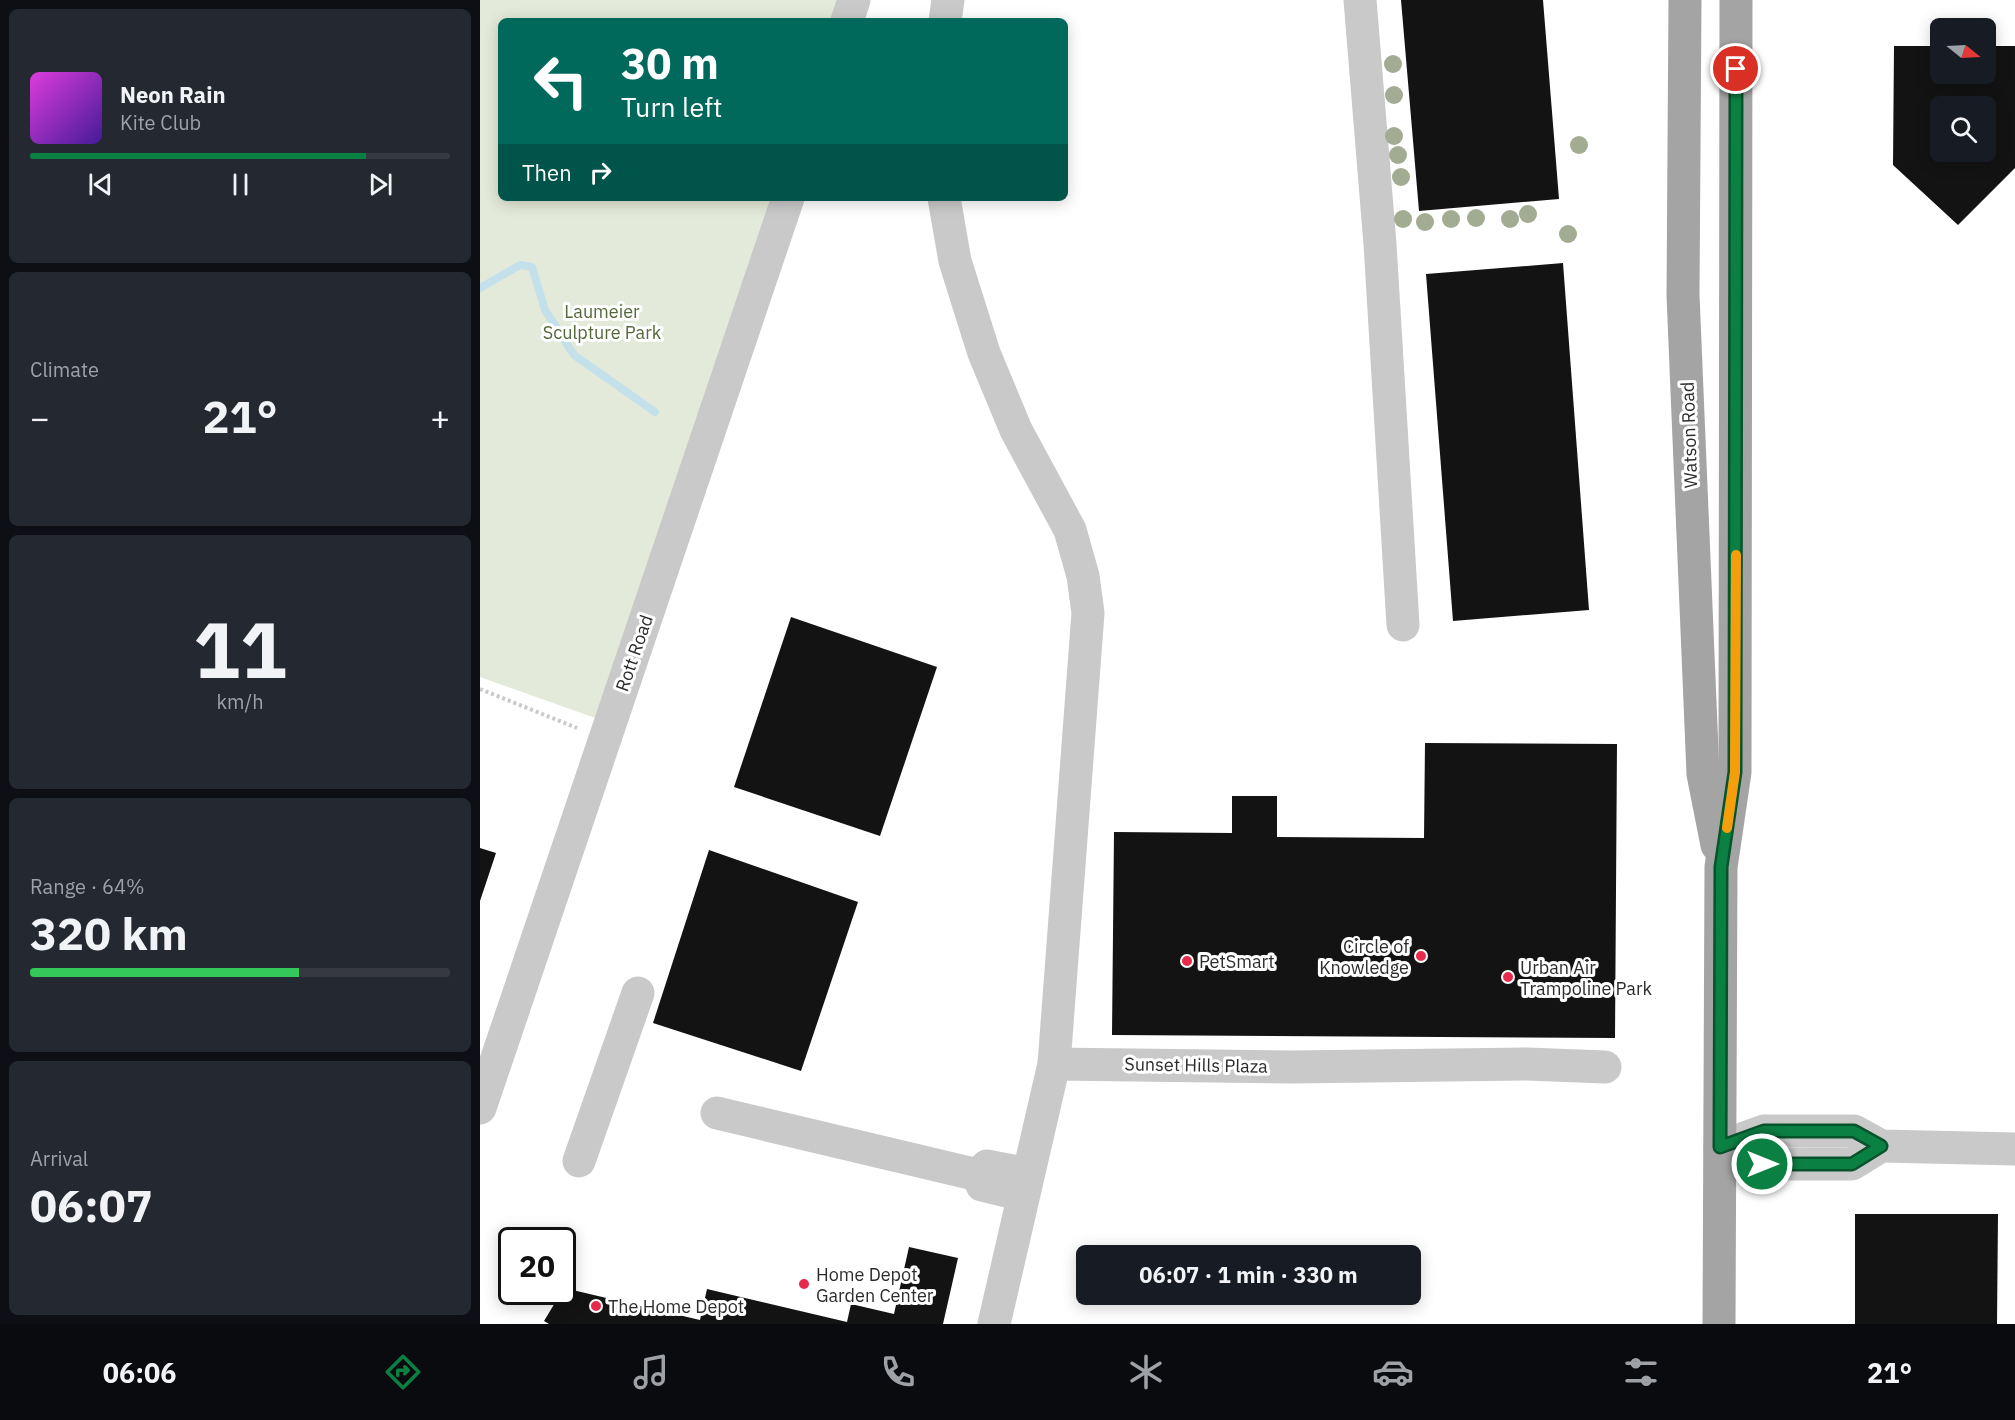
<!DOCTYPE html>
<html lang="en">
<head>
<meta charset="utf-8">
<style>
  body { margin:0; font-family:"IBM Plex Sans",sans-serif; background:#242831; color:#f1f3f6; height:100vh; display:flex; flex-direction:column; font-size:22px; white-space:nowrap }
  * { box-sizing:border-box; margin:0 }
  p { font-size:20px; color:#9ea1a6 }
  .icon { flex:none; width:33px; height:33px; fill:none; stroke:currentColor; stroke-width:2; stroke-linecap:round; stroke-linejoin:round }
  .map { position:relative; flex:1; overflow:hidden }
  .details { display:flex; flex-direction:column; gap:9px; padding:9px; background:#0d0f14; width:480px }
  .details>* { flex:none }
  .hud { position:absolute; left:18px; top:18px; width:570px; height:183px; border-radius:9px; box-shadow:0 3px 15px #0003; background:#00695c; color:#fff; overflow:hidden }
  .needle { width:39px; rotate:108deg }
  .buttons { position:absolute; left:1450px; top:18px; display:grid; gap:12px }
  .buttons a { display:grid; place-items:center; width:66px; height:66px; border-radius:9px; background:#171b24; box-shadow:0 3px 15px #0003; font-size:30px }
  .speed { position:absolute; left:18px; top:1227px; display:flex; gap:12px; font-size:30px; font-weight:700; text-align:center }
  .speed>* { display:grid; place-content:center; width:78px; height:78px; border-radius:50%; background:#171b24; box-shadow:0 3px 15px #0003; line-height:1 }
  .speed .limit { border:3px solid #111; border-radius:9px; background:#fff; color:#111 }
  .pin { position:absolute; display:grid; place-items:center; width:51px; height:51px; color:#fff; margin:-26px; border:3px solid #fff; border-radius:50%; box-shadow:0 2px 6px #0007 }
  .me { position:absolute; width:66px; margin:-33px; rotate:90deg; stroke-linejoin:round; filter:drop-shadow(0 0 4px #0008) }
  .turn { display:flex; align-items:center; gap:21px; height:126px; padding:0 24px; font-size:27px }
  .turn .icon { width:78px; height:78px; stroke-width:2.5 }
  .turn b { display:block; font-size:42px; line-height:51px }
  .then { display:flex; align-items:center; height:57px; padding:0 24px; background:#0003; gap:12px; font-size:22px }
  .big { font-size:45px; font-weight:700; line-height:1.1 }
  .details .card { flex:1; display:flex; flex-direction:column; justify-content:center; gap:9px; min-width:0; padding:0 21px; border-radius:9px; background:#242831 }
  .details .dial { align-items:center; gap:0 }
  .dial b { font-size:78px; line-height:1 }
  .song { display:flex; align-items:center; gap:18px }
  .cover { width:72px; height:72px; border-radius:9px; background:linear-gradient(135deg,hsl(300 70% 55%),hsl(260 70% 35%)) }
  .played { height:6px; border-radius:3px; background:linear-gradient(90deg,#0b8043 80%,#363941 80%) }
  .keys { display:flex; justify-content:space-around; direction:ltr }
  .heat { display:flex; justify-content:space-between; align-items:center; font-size:33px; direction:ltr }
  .charge { height:9px; border-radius:4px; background:linear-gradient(90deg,#34c759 64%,#363941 0) }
  .trip { position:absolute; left:596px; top:1245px; width:345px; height:60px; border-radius:9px; background:#171b24; box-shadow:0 3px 15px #0003; font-weight:700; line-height:60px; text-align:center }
  .menu { display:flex; height:96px; justify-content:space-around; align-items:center; background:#090b0e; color:#9ea1a6 }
  .menu .icon { width:42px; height:42px }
  .menu .on { color:#0b8043 }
  .menu b { font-size:27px; color:#f1f3f6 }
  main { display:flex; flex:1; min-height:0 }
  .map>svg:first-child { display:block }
  .green { fill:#e4ead9 }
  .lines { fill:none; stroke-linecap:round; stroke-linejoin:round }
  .stream { stroke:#c4e0eb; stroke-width:8 }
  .building { fill:#131313; fill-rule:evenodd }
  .path { stroke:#c9c9c9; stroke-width:4; stroke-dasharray:3 3; stroke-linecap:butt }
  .minor { stroke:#c9c9c9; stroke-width:33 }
  .major { stroke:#a4a4a4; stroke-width:33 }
  .tree { fill:#a1ac92 }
  .route-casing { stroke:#07532c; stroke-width:15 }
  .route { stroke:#0b8043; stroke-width:10 }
  .slow { stroke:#f59e0b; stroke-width:10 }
  .poi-dot { fill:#e72a4c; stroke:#fff; stroke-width:2 }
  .labels { text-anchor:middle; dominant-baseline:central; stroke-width:6; stroke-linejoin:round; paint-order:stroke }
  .park-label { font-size:18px; fill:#546839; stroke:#fff }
  .street-label { font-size:18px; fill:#2c2c2c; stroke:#fff }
  .poi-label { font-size:18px; fill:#2c2c2c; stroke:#fff; text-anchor:start }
</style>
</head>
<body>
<main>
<section class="details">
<div class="card">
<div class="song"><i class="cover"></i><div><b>Neon Rain</b><p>Kite Club</p></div></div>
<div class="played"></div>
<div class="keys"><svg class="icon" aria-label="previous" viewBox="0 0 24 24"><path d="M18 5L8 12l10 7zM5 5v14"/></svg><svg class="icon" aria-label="pause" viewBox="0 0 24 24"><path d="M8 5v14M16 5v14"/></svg><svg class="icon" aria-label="next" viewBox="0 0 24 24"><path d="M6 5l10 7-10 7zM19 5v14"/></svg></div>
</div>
<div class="card"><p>Climate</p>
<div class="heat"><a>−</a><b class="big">21°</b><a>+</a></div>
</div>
<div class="card dial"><b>11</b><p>km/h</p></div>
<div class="card"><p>Range · 64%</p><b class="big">320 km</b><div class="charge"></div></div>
<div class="card"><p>Arrival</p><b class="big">06:07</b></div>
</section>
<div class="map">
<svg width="1535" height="1324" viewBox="0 0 1535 1324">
  <rect width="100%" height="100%" fill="#fff"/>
  <polygon class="green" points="0,0 359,0 352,21 21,21 21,198 292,198 118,719 0,677"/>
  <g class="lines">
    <polyline class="stream" points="0,288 40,265 52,267 65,310 94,355 175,412"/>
  </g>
  <g class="building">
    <polygon points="921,0 1063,0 1079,199 939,211"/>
    <path d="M1414,46H1461V74H1506V46H1535V168L1478,225L1413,165ZM1461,106H1506V152H1461Z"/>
    <polygon points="1083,263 1109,610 973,621 946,274"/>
    <polygon points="311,617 457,667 400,836 254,787"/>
    <polygon points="945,743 1137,744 1135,1038 632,1035 634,832 752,833 752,796 797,796 797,837 944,838"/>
    <polygon points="0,848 16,853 0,901"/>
    <polygon points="229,850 378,902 321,1071 173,1023"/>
    <polygon points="1375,1214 1518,1214 1517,1324 1375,1324"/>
    <polygon points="429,1247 478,1258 463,1324 69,1324 64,1321 84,1288 220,1320 227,1289 367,1322 371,1304 414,1314"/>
  </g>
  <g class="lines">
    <polyline class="path" points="0,689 97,728"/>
    <g class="minor">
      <polyline points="880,0 900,244 923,625"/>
      <polyline points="367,21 374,0"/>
      <polyline points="465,21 468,0"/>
      <polyline points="464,198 475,261 504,353 536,430 590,530 603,576 608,613 574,1064"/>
      <polyline points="0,1108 308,198"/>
      <polyline points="237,1113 498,1175"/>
      <polyline points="1240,1147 1284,1131 1374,1131 1401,1146 1535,1149"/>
      <polyline points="1240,1147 1282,1164 1372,1164 1401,1146"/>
      <polyline points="99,1161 158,993"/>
      <polyline points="543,1195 502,1185 498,1175 507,1166 548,1174"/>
      <polyline points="514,1324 574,1064 812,1067 1047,1064 1125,1067"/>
    </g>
    <g class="major">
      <polyline points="1205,0 1203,295 1223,774 1237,845"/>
      <polyline points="1239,1324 1241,867 1255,772 1256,0"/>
    </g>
  </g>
  <g class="tree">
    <circle cx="913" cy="64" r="9"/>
    <circle cx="914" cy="95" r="9"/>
    <circle cx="914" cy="136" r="9"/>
    <circle cx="1099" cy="145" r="9"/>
    <circle cx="918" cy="155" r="9"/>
    <circle cx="921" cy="177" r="9"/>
    <circle cx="1048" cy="214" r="9"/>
    <circle cx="996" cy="218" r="9"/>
    <circle cx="923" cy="219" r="9"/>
    <circle cx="971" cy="219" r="9"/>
    <circle cx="1030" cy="219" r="9"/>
    <circle cx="945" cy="222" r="9"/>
    <circle cx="1088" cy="234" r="9"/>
  </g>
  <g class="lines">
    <defs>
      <polyline id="route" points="1256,69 1255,772 1241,867 1240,1147 1284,1131 1374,1131 1401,1146 1372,1164 1282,1164"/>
    </defs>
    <use href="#route" class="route-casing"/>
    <use href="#route" class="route"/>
    <polyline class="slow" points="1247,828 1255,772 1256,555"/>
  </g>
  <g class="poi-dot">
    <circle cx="941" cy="956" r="6"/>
    <circle cx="707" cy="961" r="6"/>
    <circle cx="1028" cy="977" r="6"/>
    <circle cx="324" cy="1284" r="6"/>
    <circle cx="116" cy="1306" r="6"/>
  </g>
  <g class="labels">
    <g class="park-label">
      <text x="122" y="311">Laumeier<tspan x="122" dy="21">Sculpture Park</tspan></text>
    </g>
    <g class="street-label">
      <text transform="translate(1209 435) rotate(-92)">Watson Road</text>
      <text transform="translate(154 653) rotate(-71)">Rott Road</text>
      <text transform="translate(716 1065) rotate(1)">Sunset Hills Plaza</text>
    </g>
    <g class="poi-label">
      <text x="929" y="946" text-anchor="end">Circle of<tspan x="929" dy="21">Knowledge</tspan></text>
      <text x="719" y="961">PetSmart</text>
      <text x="1040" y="967">Urban Air<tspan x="1040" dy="21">Trampoline Park</tspan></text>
      <text x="336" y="1274">Home Depot<tspan x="336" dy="21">Garden Center</tspan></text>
      <text x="128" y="1306">The Home Depot</text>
    </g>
  </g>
</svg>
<div class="buttons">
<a><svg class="needle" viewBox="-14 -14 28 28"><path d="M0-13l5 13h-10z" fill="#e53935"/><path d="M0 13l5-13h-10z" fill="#9ea1a6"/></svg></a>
<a><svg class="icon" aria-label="search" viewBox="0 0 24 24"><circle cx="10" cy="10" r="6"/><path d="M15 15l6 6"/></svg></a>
</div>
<div class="speed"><div class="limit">20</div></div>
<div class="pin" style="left:1256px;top:69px;background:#d93025"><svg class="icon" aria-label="arrive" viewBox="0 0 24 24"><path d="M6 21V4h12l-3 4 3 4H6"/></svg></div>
<svg class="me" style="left:1282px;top:1164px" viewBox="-20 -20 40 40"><circle r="17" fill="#0b8043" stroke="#fff" stroke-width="3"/><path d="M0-11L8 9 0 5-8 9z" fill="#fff"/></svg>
<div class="trip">06:07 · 1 min · 330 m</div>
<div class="hud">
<div class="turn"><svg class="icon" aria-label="left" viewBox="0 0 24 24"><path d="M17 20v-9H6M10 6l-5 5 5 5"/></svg><div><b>30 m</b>Turn left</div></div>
<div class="then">Then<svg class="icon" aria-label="right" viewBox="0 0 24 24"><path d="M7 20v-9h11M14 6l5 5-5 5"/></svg></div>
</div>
</div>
</main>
<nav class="menu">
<b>06:06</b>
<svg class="icon on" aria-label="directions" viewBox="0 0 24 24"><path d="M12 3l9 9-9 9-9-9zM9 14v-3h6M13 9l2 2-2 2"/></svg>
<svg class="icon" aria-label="music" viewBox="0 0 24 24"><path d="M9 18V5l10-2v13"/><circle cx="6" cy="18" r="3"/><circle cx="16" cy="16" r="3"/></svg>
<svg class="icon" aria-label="phone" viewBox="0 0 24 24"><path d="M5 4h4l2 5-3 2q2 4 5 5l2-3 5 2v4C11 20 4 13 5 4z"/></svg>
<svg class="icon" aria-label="climate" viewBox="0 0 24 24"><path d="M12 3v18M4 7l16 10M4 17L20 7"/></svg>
<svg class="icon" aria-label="car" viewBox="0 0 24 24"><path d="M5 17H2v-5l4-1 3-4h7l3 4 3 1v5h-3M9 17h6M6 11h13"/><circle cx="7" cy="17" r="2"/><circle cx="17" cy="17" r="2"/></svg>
<svg class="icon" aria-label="filters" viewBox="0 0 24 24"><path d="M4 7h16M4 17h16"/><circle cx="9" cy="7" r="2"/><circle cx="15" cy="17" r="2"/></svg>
<b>21°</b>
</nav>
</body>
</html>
